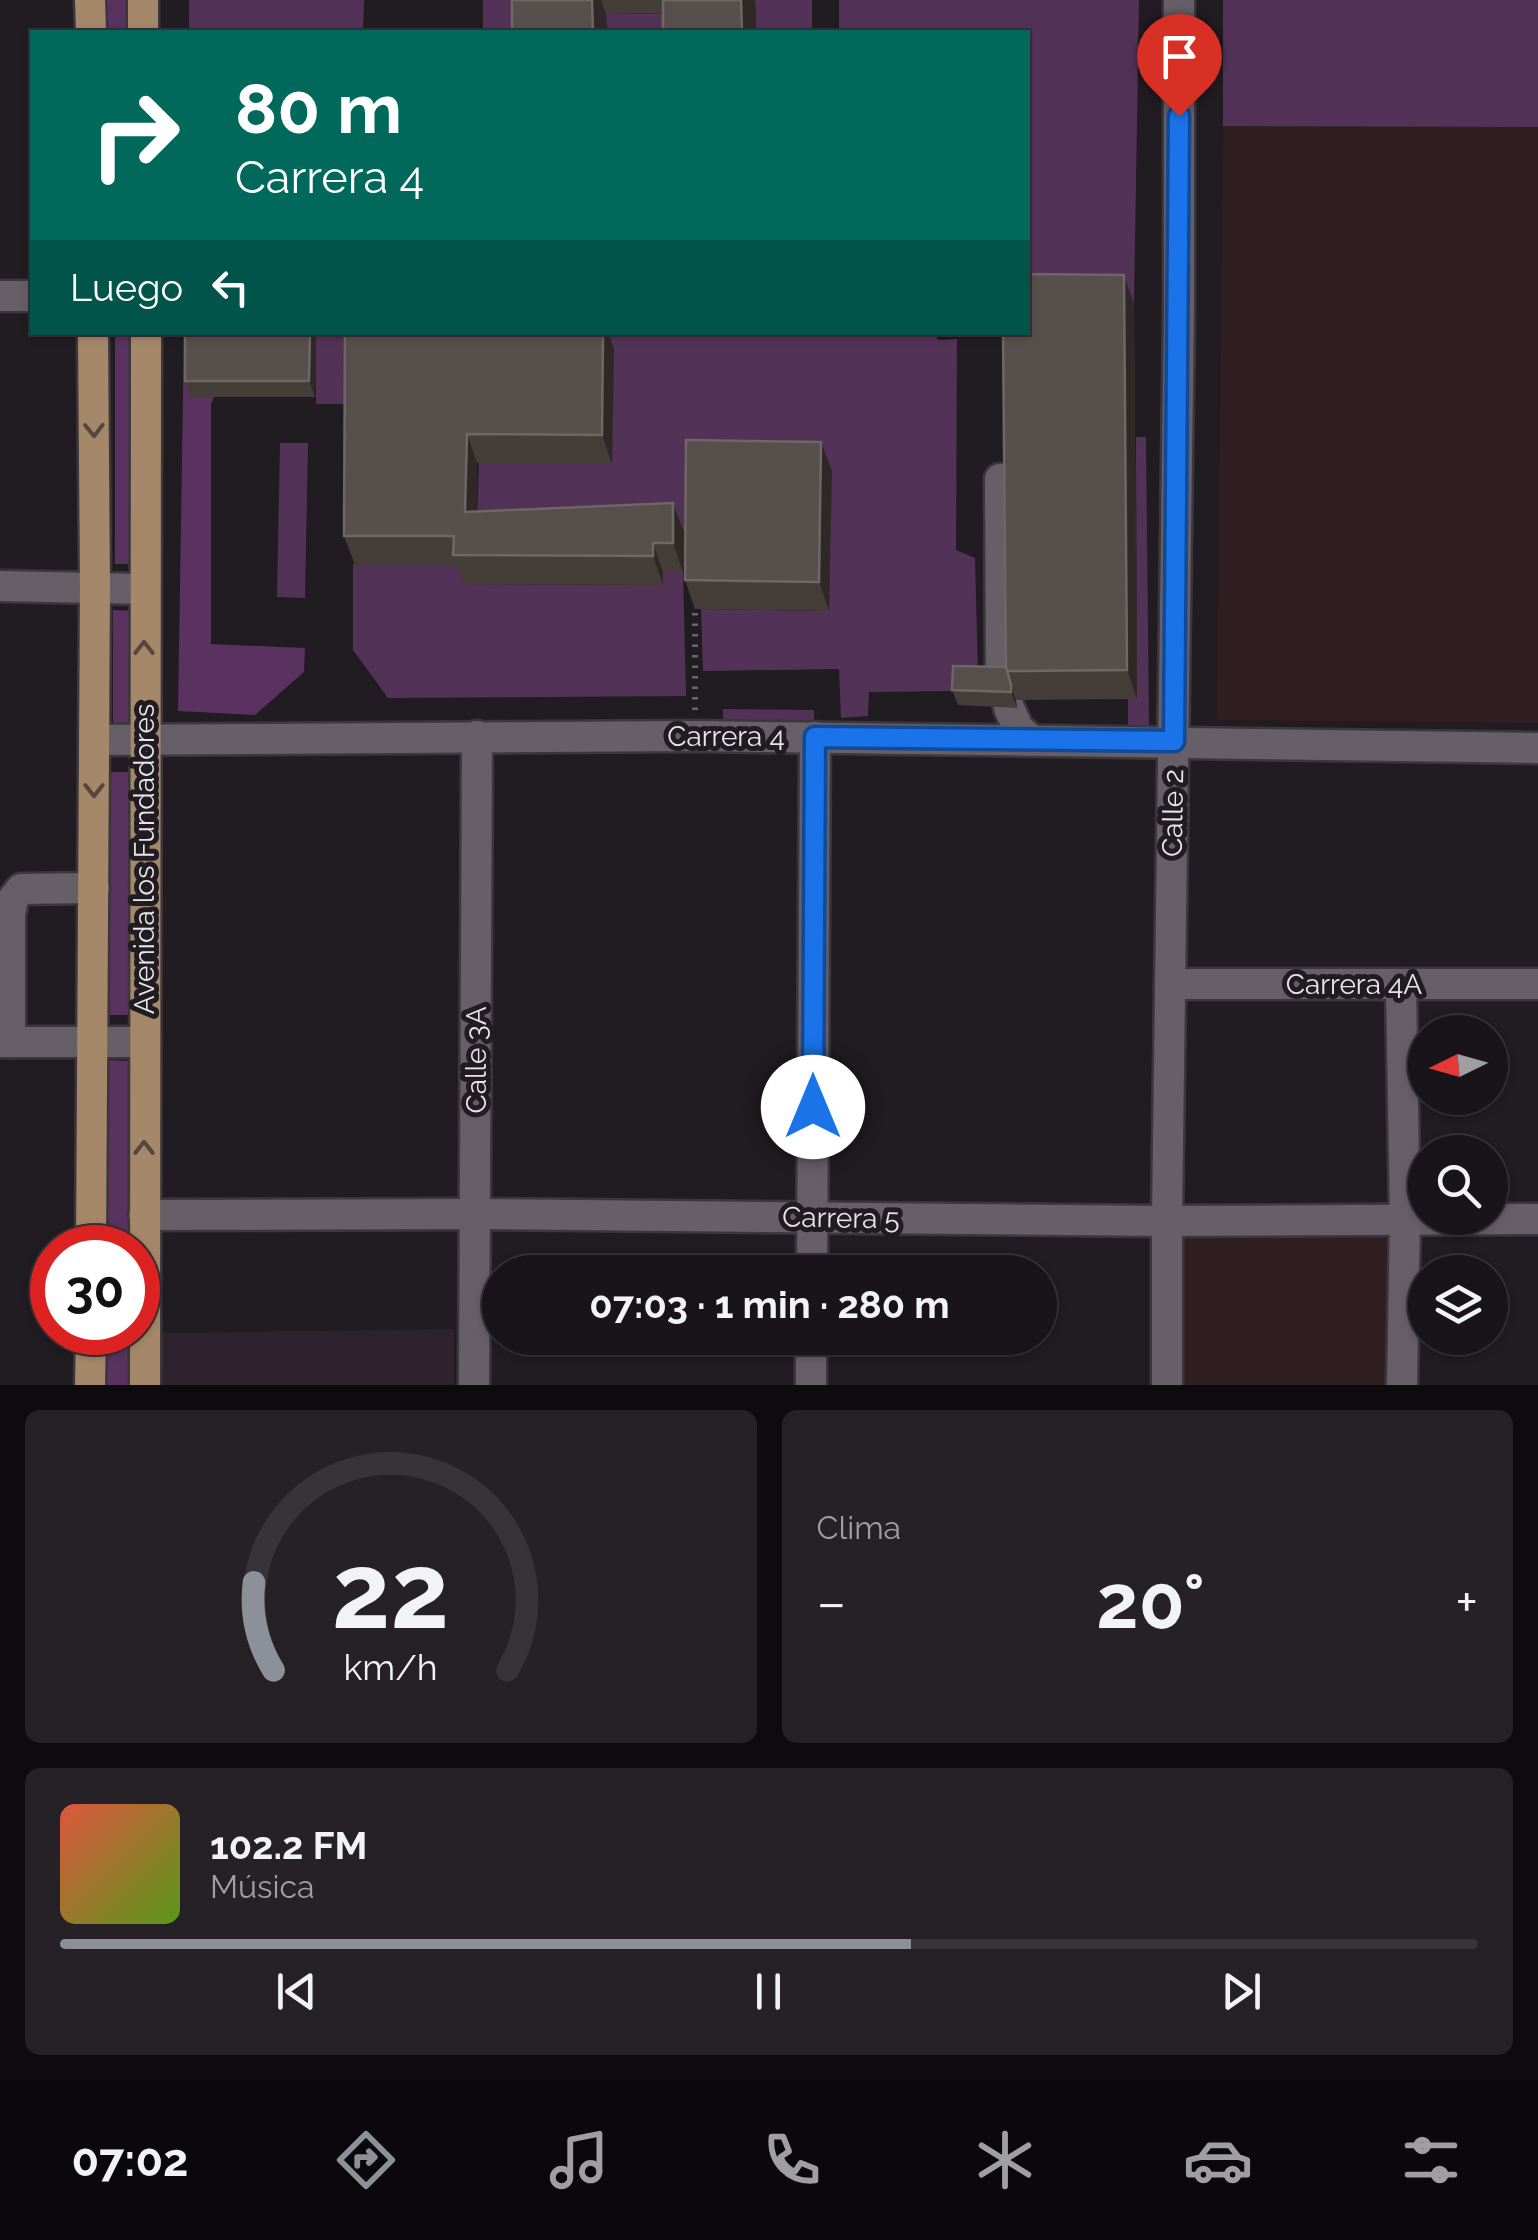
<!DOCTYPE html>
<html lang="es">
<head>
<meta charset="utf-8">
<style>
  body { margin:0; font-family:Raleway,sans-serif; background:#262127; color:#f1f3f6; height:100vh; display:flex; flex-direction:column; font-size:38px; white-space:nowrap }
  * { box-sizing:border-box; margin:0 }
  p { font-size:32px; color:#9f9ea2 }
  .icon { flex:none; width:55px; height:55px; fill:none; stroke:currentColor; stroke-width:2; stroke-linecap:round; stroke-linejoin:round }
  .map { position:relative; height:1385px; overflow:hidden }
  .side { display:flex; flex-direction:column; gap:25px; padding:25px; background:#0e0b0e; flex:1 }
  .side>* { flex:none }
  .guide { position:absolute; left:30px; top:30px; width:1000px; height:305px; border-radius:0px; box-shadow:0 2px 8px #0004,0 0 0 2px #373339; background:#00695c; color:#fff; overflow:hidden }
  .needle { width:65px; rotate:265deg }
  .tools { position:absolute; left:1408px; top:1015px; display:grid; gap:20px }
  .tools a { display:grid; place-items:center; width:100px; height:100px; border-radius:50%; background:#19141a; box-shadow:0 2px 8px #0004,0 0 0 2px #373339; font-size:50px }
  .speed { position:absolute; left:30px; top:1225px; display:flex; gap:20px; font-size:50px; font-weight:700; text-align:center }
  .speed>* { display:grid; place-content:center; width:130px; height:130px; border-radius:50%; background:#19141a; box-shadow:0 2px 8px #0004,0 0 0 2px #373339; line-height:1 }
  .speed .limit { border:15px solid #d22; background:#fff; color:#111 }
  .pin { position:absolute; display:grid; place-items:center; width:85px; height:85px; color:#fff; margin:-102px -42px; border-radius:50% 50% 50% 0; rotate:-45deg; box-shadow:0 0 10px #0007 }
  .pin .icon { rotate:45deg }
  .me { position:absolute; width:110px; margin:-55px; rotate:0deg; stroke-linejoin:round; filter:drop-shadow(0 0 8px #0008) }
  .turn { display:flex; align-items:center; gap:35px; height:210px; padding:0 40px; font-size:45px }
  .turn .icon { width:130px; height:130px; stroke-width:2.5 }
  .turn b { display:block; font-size:70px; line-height:85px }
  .then { display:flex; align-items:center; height:95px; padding:0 40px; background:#0003; gap:20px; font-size:38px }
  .big { font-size:75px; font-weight:700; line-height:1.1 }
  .side .widget { flex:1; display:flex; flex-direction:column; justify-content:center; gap:15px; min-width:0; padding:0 35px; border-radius:15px; background:#262127 }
  .side .dial { align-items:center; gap:0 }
  .dial svg { height:260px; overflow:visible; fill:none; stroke:#373339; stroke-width:7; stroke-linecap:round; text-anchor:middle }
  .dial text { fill:#f1f3f6; stroke:none }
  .song { display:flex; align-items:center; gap:30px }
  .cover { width:120px; height:120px; border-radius:15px; background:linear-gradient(135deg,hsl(10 70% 55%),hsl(90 70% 35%)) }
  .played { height:10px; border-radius:5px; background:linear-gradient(90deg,#8c9099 60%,#373339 60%) }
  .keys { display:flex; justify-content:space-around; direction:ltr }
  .heat { display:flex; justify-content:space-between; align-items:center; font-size:55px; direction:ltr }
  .side .tiles { flex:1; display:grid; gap:25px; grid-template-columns:1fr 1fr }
  .widget:last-child { grid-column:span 2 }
  .trip { position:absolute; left:482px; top:1255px; width:575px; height:100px; border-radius:50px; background:#19141a; box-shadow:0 2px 8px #0004,0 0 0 2px #373339; font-weight:700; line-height:100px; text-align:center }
  .dock { display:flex; height:160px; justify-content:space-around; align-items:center; background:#0a080a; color:#9f9ea2 }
  .dock .icon { width:70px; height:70px }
  .dock .current { color:#8c9099 }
  .dock b { font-size:45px; color:#f1f3f6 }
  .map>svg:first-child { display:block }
  .built { fill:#2d222e }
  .education { fill:#311e20 }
  .green { fill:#533258 }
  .forest { fill:#59325f }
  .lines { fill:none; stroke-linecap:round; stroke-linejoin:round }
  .minor-casing { stroke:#3b373c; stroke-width:35 }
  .major-casing { stroke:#3b373c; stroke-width:35 }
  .path { stroke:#6b666c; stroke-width:6; stroke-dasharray:2.5 8; stroke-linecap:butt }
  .minor { stroke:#675f68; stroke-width:30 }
  .major { stroke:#a58869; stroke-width:30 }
  .wall { fill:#453e38 }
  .shaded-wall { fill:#2f2827 }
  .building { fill:#574f4b; stroke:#6e6764; stroke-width:2.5 }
  .oneway { stroke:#56473e }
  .route-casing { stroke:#114b97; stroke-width:25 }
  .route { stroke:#1a73e8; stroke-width:18 }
  .labels { text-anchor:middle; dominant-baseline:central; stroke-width:10; stroke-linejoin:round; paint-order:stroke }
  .street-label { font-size:28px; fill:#e8e4e9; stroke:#211b22 }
</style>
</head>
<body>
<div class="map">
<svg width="1538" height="1385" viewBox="0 0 1538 1385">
  <rect width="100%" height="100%" fill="#211b22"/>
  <polygon class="built" points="454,1329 454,1385 162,1385 161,1333"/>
  <g class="education">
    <polygon points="1223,126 1538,127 1538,723 1217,720"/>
    <polygon points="1172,1226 1399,1226 1396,1385 1173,1385"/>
  </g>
  <g class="green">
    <polygon points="189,0 364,0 363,32 189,32"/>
    <rect x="483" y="0" width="43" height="32"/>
    <polygon points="755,0 812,0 812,32 756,32"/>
    <polygon points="839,0 1139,0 1134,304 1028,303 1028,32 839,32"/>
    <polygon points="1223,0 1538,0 1538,127 1223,126"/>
    <polygon points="677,13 677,32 607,32 606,14"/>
    <polygon points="937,332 937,340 957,339 956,550 975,558 978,677 959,691 869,692 868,716 841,718 839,669 703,671 701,609 829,611 831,471 696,533 476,541 479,463 356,404 316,404 316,333"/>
    <polygon points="1136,437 1146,437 1149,725 1128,725 1128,699 1137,698"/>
    <polygon points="280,443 308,443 305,598 277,597"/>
    <polygon points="353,564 464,565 464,584 663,585 663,572 683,572 686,696 388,698 353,650"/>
    <polygon points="723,709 814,710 814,726 723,725"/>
  </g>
  <g class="forest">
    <rect x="100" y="0" width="30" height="32"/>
    <polygon points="191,332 190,396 214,397 211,404 211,644 305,648 304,672 255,715 178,711 184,333"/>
    <rect x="115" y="333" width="18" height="231"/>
    <polygon points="113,610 135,611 132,727 113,727"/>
    <polygon points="104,772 131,772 132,1015 105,1015"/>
    <polygon points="105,1060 132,1061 132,1247 104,1248"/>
    <rect x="104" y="1333" width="28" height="52"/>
  </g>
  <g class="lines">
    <defs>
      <g id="minor">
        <polyline points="0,296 32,296"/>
        <polyline points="1000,479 1001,682"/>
        <polyline points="0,586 144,589"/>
        <polyline points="1009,708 1018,728 1030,739"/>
        <polyline points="94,740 695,736 1538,748"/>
        <polyline points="1170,984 1538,984"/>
        <polyline points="1401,985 1405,1219 1402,1385"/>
        <polyline points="0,1042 145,1042"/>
        <polyline points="10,1042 10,915 13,899 21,889 94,888"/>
        <polyline points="144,1215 475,1214 1167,1221 1538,1219"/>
        <polyline points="812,1272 815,737"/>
        <polyline points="474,1385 477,736"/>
        <polyline points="811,1385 811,1338"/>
        <polyline points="1167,1385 1167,1221 1179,308 1179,0"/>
      </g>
      <g id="major">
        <polyline points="90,0 91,32"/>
        <polyline points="143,0 143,32"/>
        <polyline points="91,1248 95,587 93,332"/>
        <polyline points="90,1385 91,1332"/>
        <polyline points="145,1385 146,332"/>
      </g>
    </defs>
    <use href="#minor" class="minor-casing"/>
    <use href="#major" class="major-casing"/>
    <polyline class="path" points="695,710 695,609"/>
    <use href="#minor" class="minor"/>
    <use href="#major" class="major"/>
  </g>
  <g class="wall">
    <polygon points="512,0 755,0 663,13 606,14"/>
    <polygon points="1134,304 1137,699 1016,700 1017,708 958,705 952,690 1006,667"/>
    <polygon points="185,332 316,332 315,397 190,397 185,381"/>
    <polygon points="345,332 614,349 612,464 477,463 476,512 684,532 683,572 663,572 663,585 464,584 457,565 355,565 344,536"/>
    <polygon points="821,442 832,471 829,611 695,609 685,580"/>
  </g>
  <g class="shaded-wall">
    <polygon points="592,0 601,0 606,14 607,32 593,32"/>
    <polygon points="741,0 755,0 756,32 742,32"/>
    <polygon points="1124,275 1134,304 1137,699 1127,670"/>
    <polygon points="310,332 316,332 315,397 309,381"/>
    <polygon points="603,332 608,332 614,349 612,464 602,435"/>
    <polygon points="467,434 477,463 476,541 465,512"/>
    <polygon points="821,442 832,471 829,611 819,582"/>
    <polygon points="673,503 684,532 683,572 673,543"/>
    <polygon points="653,543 663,572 663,585 653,556"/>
    <polygon points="1011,685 1016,700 1017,708 1011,692"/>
  </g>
  <g class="building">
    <polygon points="512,0 592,0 593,32 512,32"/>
    <polygon points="663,0 741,0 742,32 663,32"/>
    <polygon points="1028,274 1124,275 1127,670 1006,671 1003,332 1028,332"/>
    <polygon points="185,332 310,332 309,381 185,381"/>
    <polygon points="345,332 603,332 602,435 467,434 465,512 673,503 673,543 653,543 653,556 453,555 454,536 344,536"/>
    <polygon points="686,440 821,442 819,582 685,580"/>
    <polygon points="953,666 1006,667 1011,685 1011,692 952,690"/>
  </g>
  <defs><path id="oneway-chevron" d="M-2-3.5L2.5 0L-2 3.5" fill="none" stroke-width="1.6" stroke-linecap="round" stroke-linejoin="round" transform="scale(2.5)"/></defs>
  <g class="oneway">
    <use href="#oneway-chevron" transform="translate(94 430) rotate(89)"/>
    <use href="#oneway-chevron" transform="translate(144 648) rotate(-90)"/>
    <use href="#oneway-chevron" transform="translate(94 790) rotate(90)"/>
    <use href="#oneway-chevron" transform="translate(144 1148) rotate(-90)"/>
  </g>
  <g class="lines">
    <defs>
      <polyline id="route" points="813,1107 815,737 1174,741 1179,116"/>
    </defs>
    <use href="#route" class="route-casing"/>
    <use href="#route" class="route"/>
  </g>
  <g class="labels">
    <g class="street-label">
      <text x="726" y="736">Carrera 4</text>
      <text transform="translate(1173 813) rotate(-89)">Calle 2</text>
      <text transform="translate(144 859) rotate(-90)">Avenida los Fundadores</text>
      <text x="1354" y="984">Carrera 4A</text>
      <text transform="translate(476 1060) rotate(-90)">Calle 3A</text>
      <text transform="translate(841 1218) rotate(1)">Carrera 5</text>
    </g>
  </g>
</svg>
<div class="tools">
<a><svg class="needle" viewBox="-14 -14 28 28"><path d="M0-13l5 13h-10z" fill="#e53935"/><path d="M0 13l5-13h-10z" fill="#9f9ea2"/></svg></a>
<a><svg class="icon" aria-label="search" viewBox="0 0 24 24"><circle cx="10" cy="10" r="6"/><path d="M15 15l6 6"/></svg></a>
<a><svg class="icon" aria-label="layers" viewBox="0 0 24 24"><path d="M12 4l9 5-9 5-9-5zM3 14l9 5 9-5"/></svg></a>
</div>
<div class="speed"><div class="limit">30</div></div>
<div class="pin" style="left:1179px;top:116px;background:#d93025"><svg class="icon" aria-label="arrive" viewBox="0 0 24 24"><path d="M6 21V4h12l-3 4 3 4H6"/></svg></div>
<svg class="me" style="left:813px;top:1107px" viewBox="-20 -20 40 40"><circle r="19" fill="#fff"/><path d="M0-13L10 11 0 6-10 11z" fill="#1a73e8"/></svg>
<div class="trip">07:03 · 1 min · 280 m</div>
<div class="guide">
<div class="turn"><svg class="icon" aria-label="right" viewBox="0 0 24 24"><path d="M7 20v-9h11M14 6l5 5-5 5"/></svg><div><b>80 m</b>Carrera 4</div></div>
<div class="then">Luego<svg class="icon" aria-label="left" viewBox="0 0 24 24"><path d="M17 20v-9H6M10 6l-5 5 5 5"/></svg></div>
</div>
</div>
<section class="side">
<div class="tiles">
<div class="widget dial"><svg viewBox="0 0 100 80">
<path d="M14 69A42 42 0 1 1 86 69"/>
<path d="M14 69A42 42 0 0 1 8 42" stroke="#8c9099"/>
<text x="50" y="56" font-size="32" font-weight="700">22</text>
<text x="50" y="72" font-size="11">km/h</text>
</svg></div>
<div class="widget"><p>Clima</p>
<div class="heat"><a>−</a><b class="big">20°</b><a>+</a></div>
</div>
<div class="widget">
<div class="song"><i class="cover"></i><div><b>102.2 FM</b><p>Música</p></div></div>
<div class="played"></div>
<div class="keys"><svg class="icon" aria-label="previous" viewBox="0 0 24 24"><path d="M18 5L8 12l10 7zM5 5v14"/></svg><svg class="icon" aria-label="pause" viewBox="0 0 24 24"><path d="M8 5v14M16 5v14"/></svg><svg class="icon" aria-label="next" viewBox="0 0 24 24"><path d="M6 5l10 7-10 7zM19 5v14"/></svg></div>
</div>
</div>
</section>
<nav class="dock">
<b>07:02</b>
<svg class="icon current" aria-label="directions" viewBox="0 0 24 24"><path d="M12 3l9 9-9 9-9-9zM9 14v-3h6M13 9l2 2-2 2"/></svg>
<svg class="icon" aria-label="music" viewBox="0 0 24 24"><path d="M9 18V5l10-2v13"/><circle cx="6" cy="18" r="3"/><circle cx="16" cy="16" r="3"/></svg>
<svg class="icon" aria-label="phone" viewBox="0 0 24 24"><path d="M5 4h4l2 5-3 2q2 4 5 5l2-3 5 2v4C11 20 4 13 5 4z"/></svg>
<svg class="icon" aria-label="climate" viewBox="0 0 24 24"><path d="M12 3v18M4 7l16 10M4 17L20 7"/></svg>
<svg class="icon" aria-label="car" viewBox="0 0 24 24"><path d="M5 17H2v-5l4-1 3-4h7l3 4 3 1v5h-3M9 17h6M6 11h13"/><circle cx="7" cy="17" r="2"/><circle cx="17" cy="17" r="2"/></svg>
<svg class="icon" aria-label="filters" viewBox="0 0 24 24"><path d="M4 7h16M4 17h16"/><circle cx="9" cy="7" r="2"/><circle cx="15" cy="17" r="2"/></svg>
</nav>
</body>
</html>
